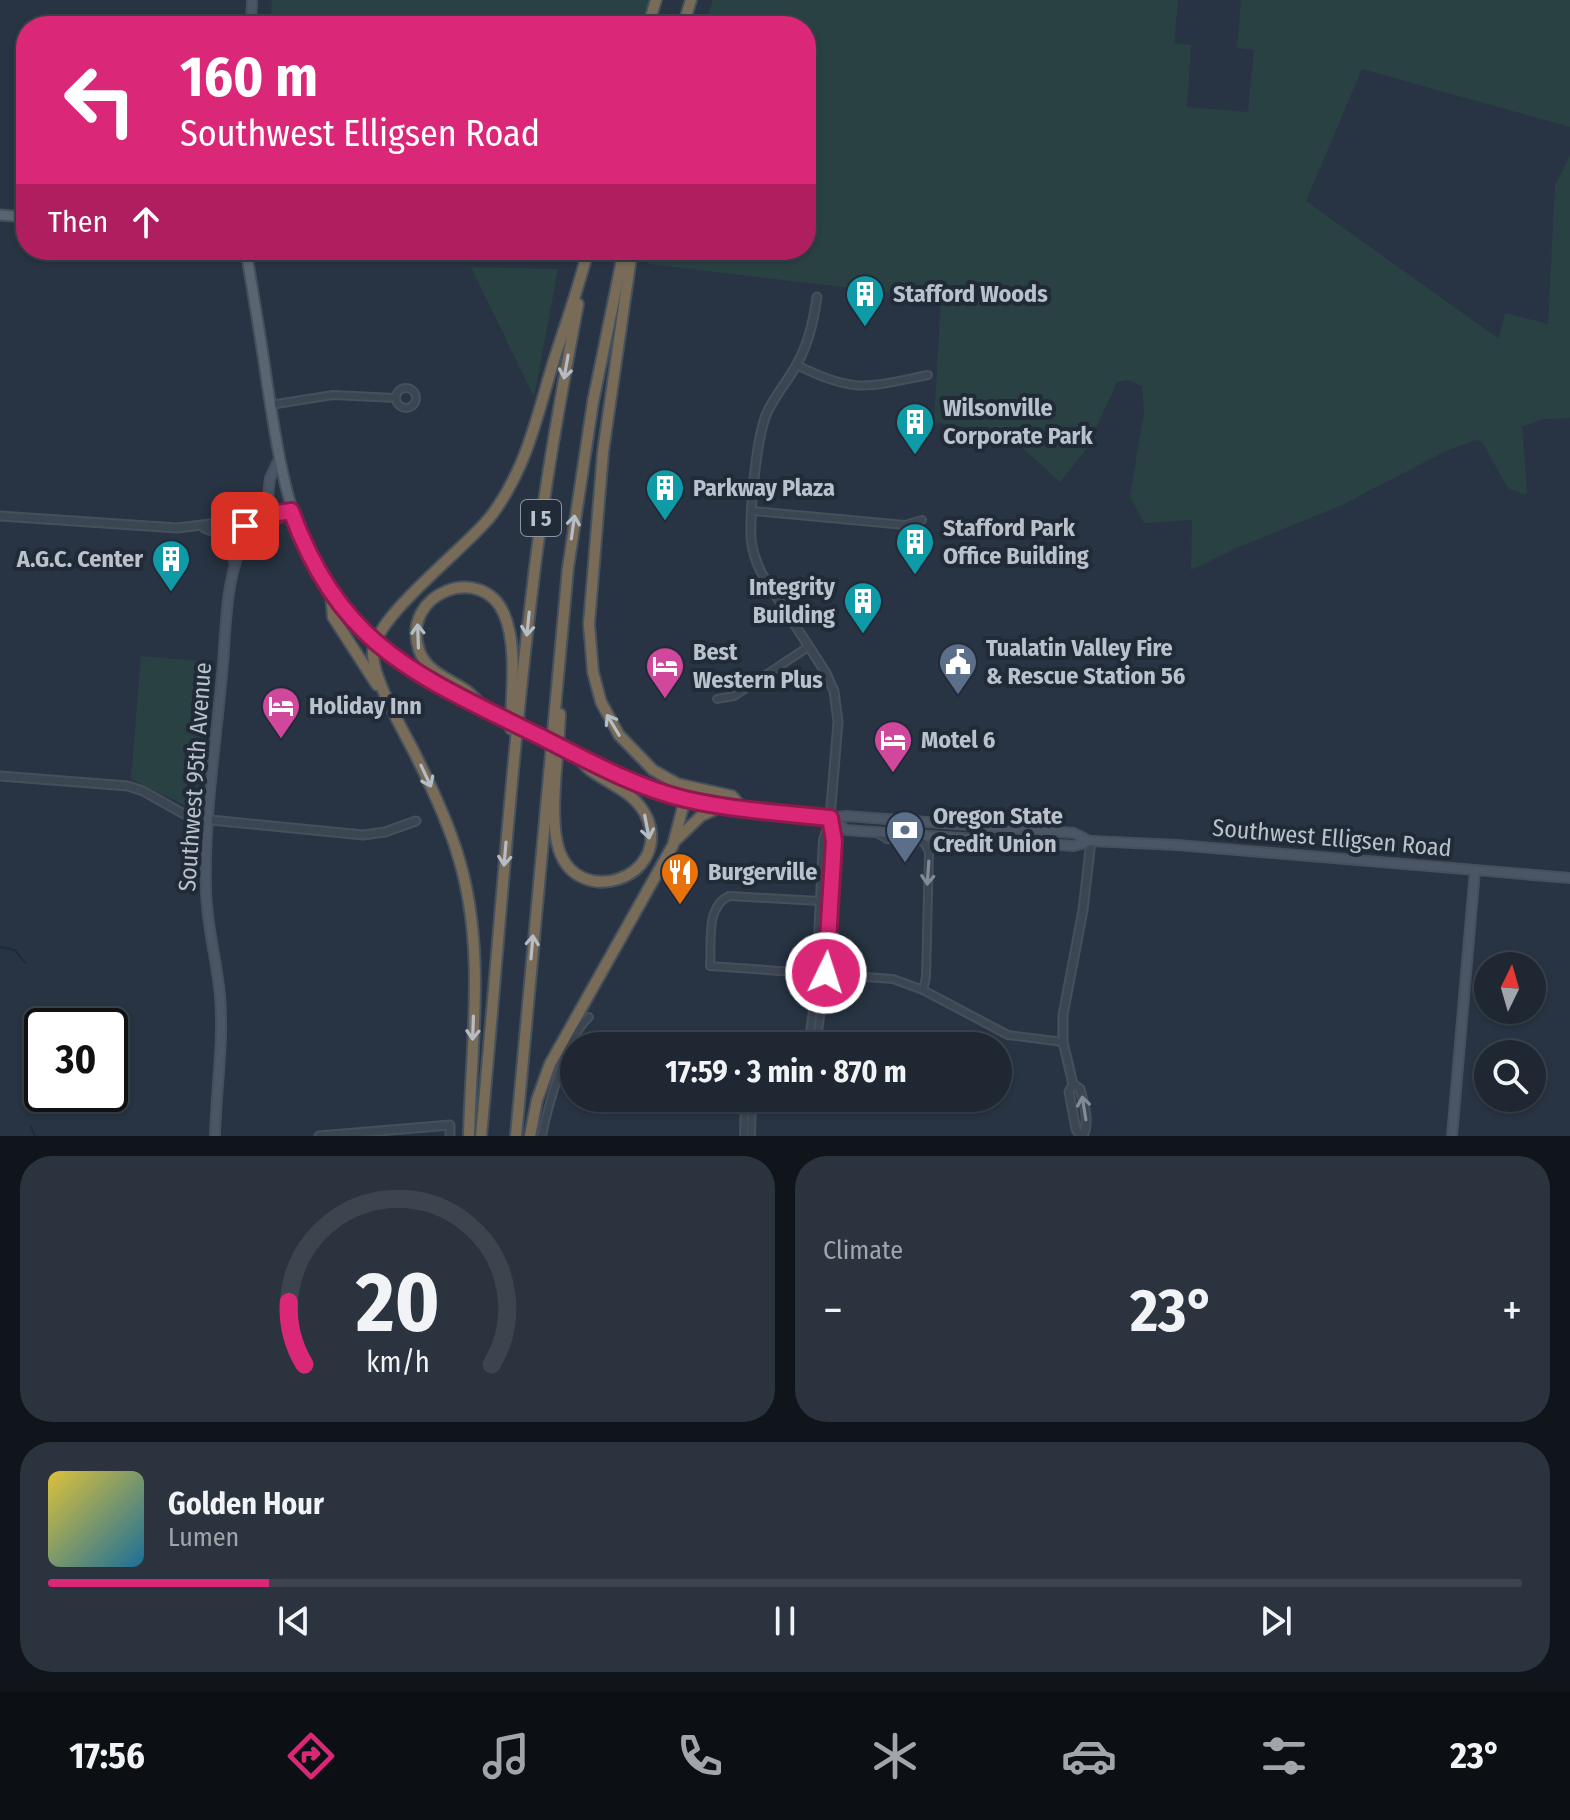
<!DOCTYPE html>
<html lang="en">
<head>
<meta charset="utf-8">
<style>
  body { margin:0; font-family:"Fira Sans Condensed",sans-serif; background:#2b333e; color:#f1f3f6; height:100vh; display:flex; flex-direction:column; font-size:30px; white-space:nowrap }
  * { box-sizing:border-box; margin:0 }
  p { font-size:26px; color:#a1a5ac }
  .icon { flex:none; width:44px; height:44px; fill:none; stroke:currentColor; stroke-width:2; stroke-linecap:round; stroke-linejoin:round }
  .map { position:relative; height:1136px; overflow:hidden }
  .details { display:flex; flex-direction:column; gap:20px; padding:20px; background:#10151c; flex:1 }
  .details>* { flex:none }
  .banner { position:absolute; left:16px; top:16px; width:800px; height:244px; border-radius:32px; box-shadow:0 2px 6px #0004,0 0 0 2px #3c444d; background:#db2777; color:#fff; overflow:hidden }
  .needle { width:52px; rotate:5deg }
  .fabs { position:absolute; left:1474px; top:952px; display:grid; gap:16px }
  .fabs a { display:grid; place-items:center; width:72px; height:72px; border-radius:50%; background:#1e2732; box-shadow:0 2px 6px #0004,0 0 0 2px #3c444d; font-size:40px }
  .speed { position:absolute; left:24px; top:1008px; display:flex; gap:16px; font-size:40px; font-weight:700; text-align:center }
  .speed>* { display:grid; place-content:center; width:104px; height:104px; border-radius:50%; background:#1e2732; box-shadow:0 2px 6px #0004,0 0 0 2px #3c444d; line-height:1 }
  .speed .limit { border:4px solid #111; border-radius:12px; background:#fff; color:#111 }
  .pin { position:absolute; display:grid; place-items:center; width:68px; height:68px; color:#fff; margin:-34px; border-radius:16px; box-shadow:0 4px 12px #0006 }
  .me { position:absolute; width:88px; margin:-44px; rotate:4deg; stroke-linejoin:round; filter:drop-shadow(0 0 6px #0008) }
  .turn { display:flex; align-items:center; gap:28px; height:168px; padding:0 32px; font-size:36px }
  .turn .icon { width:104px; height:104px; stroke-width:2.5 }
  .turn b { display:block; font-size:56px; line-height:68px }
  .then { display:flex; align-items:center; height:76px; padding:0 32px; background:#0003; gap:16px; font-size:30px }
  .big { font-size:60px; font-weight:700; line-height:1.1 }
  .details .tile { flex:1; display:flex; flex-direction:column; justify-content:center; gap:12px; min-width:0; padding:0 28px; border-radius:32px; background:#2b333e }
  .details .dial { align-items:center; gap:0 }
  .dial svg { height:208px; overflow:visible; fill:none; stroke:#3c444d; stroke-width:7; stroke-linecap:round; text-anchor:middle }
  .dial text { fill:#f1f3f6; stroke:none }
  .song { display:flex; align-items:center; gap:24px }
  .cover { width:96px; height:96px; border-radius:12px; background:linear-gradient(135deg,hsl(50 70% 55%),hsl(200 70% 35%)) }
  .played { height:8px; border-radius:4px; background:linear-gradient(90deg,#db2777 15%,#3c444d 15%) }
  .keys { display:flex; justify-content:space-around; direction:ltr }
  .heat { display:flex; justify-content:space-between; align-items:center; font-size:44px; direction:ltr }
  .details .tiles { flex:1; display:grid; gap:20px; grid-template-columns:1fr 1fr }
  .tile:last-child { grid-column:span 2 }
  .trip { position:absolute; left:560px; top:1032px; width:452px; height:80px; border-radius:40px; background:#1e2732; box-shadow:0 2px 6px #0004,0 0 0 2px #3c444d; font-weight:700; line-height:80px; text-align:center }
  .menu { display:flex; height:128px; justify-content:space-around; align-items:center; background:#0c1014; color:#a1a5ac }
  .menu .icon { width:56px; height:56px }
  .menu .on { color:#db2777 }
  .menu b { font-size:36px; color:#f1f3f6 }
  .map>svg:first-child { display:block }
  .green { fill:#2a4144 }
  .lines { fill:none; stroke-linecap:round; stroke-linejoin:round }
  .stream { stroke:#1a2b41; stroke-width:2 }
  .minor-casing { stroke:#464f5c; stroke-width:10 }
  .tertiary-casing { stroke:#464f5c; stroke-width:11 }
  .secondary-casing { stroke:#464f5c; stroke-width:12 }
  .primary-casing { stroke:#464f5c; stroke-width:13 }
  .motorway-casing { stroke:#47515d; stroke-width:14 }
  .minor { stroke:#3c4653; stroke-width:6 }
  .tertiary { stroke:#3c4653; stroke-width:7 }
  .secondary { stroke:#4a5565; stroke-width:8 }
  .primary { stroke:#5a6572; stroke-width:9 }
  .motorway { stroke:#786c59; stroke-width:10 }
  .primary-bridge-casing { stroke:#464f5c; stroke-width:13; stroke-linecap:butt }
  .primary-bridge { stroke:#5a6572; stroke-width:9 }
  .oneway { stroke:#b6bdc6 }
  .oneway2 { stroke:#818a96 }
  .route-casing { stroke:#8e194d; stroke-width:20 }
  .route { stroke:#db2777; stroke-width:14 }
  .labels { text-anchor:middle; dominant-baseline:central; stroke-width:8; stroke-linejoin:round; paint-order:stroke }
  .shield { fill:#212b38; stroke:#8b94a0; stroke-width:2 }
  .shield-label { font-size:22px; font-weight:bold; fill:#b9c1cc }
  .poi-label { font-size:24px; font-weight:bold; fill:#b9c1cc; stroke:#212b38; text-anchor:start }
  .street-label { font-size:24px; fill:#b9c1cc; stroke:#212b38 }
</style>
</head>
<body>
<div class="map">
<svg width="1570" height="1136" viewBox="0 0 1570 1136">
  <rect width="100%" height="100%" fill="#283443"/>
  <g class="green">
    <polygon points="272,0 649,0 640,26 270,26"/>
    <polygon points="713,0 1178,0 1174,43 1191,45 1187,107 1248,112 1254,50 1237,48 1241,0 1570,0 1570,127 1362,69 1306,201 1499,339 1505,313 1548,324 1555,186 1570,156 1570,418 1544,419 1522,427 1527,492 1524,495 1508,488 1482,442 1475,440 1446,451 1342,505 1239,547 1191,570 1192,520 1144,523 1130,496 1144,412 1142,386 1128,380 1117,382 1087,448 1060,482 1007,434 934,422 941,299 648,264 652,250 806,250 806,26 705,26"/>
    <polygon points="425,250 567,250 564,259"/>
    <polygon points="471,267 558,269 534,397"/>
    <polygon points="141,656 213,662 202,797 186,806 131,779"/>
  </g>
  <g class="lines">
    <g class="stream">
      <polyline points="0,947 15,950 25,963"/>
      <polyline points="31,1126 35,1136"/>
    </g>
    <defs>
      <g id="minor">
        <path d="M797,365C854,394 868,387 928,375"/>
        <circle cx="406" cy="398" r="10"/>
        <polyline points="270,405 333,395 395,398"/>
        <polyline points="753,511 905,525 922,520"/>
        <polyline points="717,699 734,696 808,647"/>
        <polyline points="879,834 887,839 921,841 925,844 929,852 926,977 923,990"/>
        <path d="M819,901L729,896C705,907 712,943 710,966L893,979L923,990L1008,1035L1063,1042"/>
        <polyline points="808,1046 815,997 823,840 830,818"/>
        <polyline points="816,1046 826,973 831,895 834,841 830,819"/>
        <path d="M542,1136C548,1106 567,1036 589,1017"/>
        <polyline points="744,1136 745,1098"/>
        <polyline points="751,1136 752,1098"/>
      </g>
      <g id="tertiary">
        <path d="M817,297C814,319 809,342 798,362C789,380 774,396 766,415C756,441 750,510 751,538C752,551 756,562 762,574L826,673L834,691L838,722L830,818"/>
        <polyline points="0,516 177,528 252,519"/>
        <polyline points="204,528 223,535 233,549"/>
        <polyline points="0,776 128,786 143,791 191,818 363,835 385,832 416,821"/>
        <path d="M1073,1084L1080,1089C1084,1104 1090,1122 1083,1136"/>
        <polyline points="319,1136 450,1125 450,1136"/>
        <polyline points="1080,1136 1076,1129 1069,1092 1073,1084 1063,1042 1063,1015 1083,910 1091,841"/>
      </g>
      <g id="secondary">
        <polyline points="251,26 252,0"/>
        <polyline points="254,518 268,497 270,478 279,459"/>
        <path d="M235,564C226,546 241,524 258,516C268,512 279,512 290,511"/>
        <polyline points="685,799 830,818 846,816 1074,833 1090,841"/>
        <polyline points="830,818 846,830 1074,846 1091,841 1177,845 1570,878"/>
        <path d="M215,1136C216,1089 224,1043 220,996C217,960 206,924 206,888C204,813 217,738 223,663C226,626 226,571 246,539C256,522 276,523 291,511"/>
        <polyline points="1452,1136 1475,870"/>
      </g>
      <g id="primary">
        <polyline points="0,215 26,217"/>
        <path d="M246,250C253,294 261,338 267,383C283,485 294,567 373,642C405,671 444,690 482,709"/>
        <polyline points="577,755 642,784 685,799"/>
      </g>
      <g id="motorway">
        <polyline points="648,26 656,0"/>
        <polyline points="683,26 691,0"/>
        <polyline points="632,250 603,452 589,624 593,672 601,702 619,735 653,770 678,784 732,796 743,809"/>
        <polyline points="331,593 333,617 377,685"/>
        <path d="M486,710C479,703 472,694 464,689C447,678 426,671 419,650C400,593 482,562 504,614C518,646 511,694 511,729"/>
        <path d="M560,714C559,750 548,818 559,850C579,909 669,878 648,820C638,794 614,787 593,772C586,768 581,761 576,754"/>
        <polyline points="676,840 701,816 722,806"/>
        <path d="M469,1136C471,1044 486,949 459,859C449,824 433,790 417,758C405,733 372,679 373,652C375,616 466,548 491,516C527,468 537,416 554,360C566,323 579,287 588,250"/>
        <path d="M481,1136C498,954 510,773 532,592C543,495 560,400 578,304"/>
        <polyline points="516,1136 568,568 593,402 624,250"/>
        <polyline points="530,1136 537,1100 550,1064 673,845 685,799"/>
      </g>
    </defs>
    <use href="#minor" class="minor-casing"/>
    <use href="#tertiary" class="tertiary-casing"/>
    <use href="#secondary" class="secondary-casing"/>
    <use href="#primary" class="primary-casing"/>
    <use href="#motorway" class="motorway-casing"/>
    <use href="#minor" class="minor"/>
    <use href="#tertiary" class="tertiary"/>
    <use href="#secondary" class="secondary"/>
    <use href="#primary" class="primary"/>
    <use href="#motorway" class="motorway"/>
    <defs>
      <polyline id="primary-bridge" points="492,713 576,754"/>
    </defs>
    <use href="#primary-bridge" class="primary-bridge-casing"/>
    <use href="#primary-bridge" class="primary-bridge"/>
  </g>
  <defs><path id="oneway-shaft" d="M-6 0H5M1.5-3L5.5 0L1.5 3" fill="none" stroke-width="1.6" stroke-linecap="round" stroke-linejoin="round" transform="scale(2)"/></defs>
  <g class="oneway">
    <use href="#oneway-shaft" transform="translate(566 367) rotate(100)"/>
    <use href="#oneway-shaft" transform="translate(573 527) rotate(-82)"/>
    <use href="#oneway-shaft" transform="translate(528 624) rotate(96)"/>
    <use href="#oneway-shaft" transform="translate(418 636) rotate(-92)"/>
    <use href="#oneway-shaft" transform="translate(613 725) rotate(-121)"/>
    <use href="#oneway-shaft" transform="translate(426 776) rotate(65)"/>
    <use href="#oneway-shaft" transform="translate(647 827) rotate(79)"/>
    <use href="#oneway-shaft" transform="translate(505 854) rotate(95)"/>
    <use href="#oneway-shaft" transform="translate(532 947) rotate(-85)"/>
    <use href="#oneway-shaft" transform="translate(473 1028) rotate(92)"/>
  </g>
  <g class="oneway2">
    <use href="#oneway-shaft" transform="translate(928 873) rotate(94)"/>
    <use href="#oneway-shaft" transform="translate(1084 1108) rotate(-99)"/>
  </g>
  <g class="lines">
    <defs>
      <path id="route" d="M245,526L260,516L291,511C342,649 417,675 539,736C585,759 634,787 685,799C732,810 782,813 830,818L834,841L826,973"/>
    </defs>
    <use href="#route" class="route-casing"/>
    <use href="#route" class="route"/>
  </g>
  <defs>
    <symbol id="building-pin" viewBox="-11 -11 22 30"><path d="M0 17L-7.5 6A9.5 9.5 0 1 1 7.5 6Z" fill="#0f9aa8" stroke="#212b38"/><path d="M-4-6H4V6H1V3H-1V6H-4ZM-2.5-4.3h1.7v1.8h-1.7ZM.8-4.3h1.7v1.8H.8ZM-2.5-1h1.7V.8h-1.7ZM.8-1h1.7V.8H.8Z" fill="#fff"/></symbol>
    <symbol id="civic-pin" viewBox="-11 -11 22 30"><path d="M0 17L-7.5 6A9.5 9.5 0 1 1 7.5 6Z" fill="#5c6f8a" stroke="#212b38"/><path d="M-.6-6.5H3V-4.5H.6V-3L4-1V1h2V6H-6V1h2V-1L-.6-3ZM-1.2 2.5V6h2.4V2.5Z" fill="#fff"/></symbol>
    <symbol id="hotel-pin" viewBox="-11 -11 22 30"><path d="M0 17L-7.5 6A9.5 9.5 0 1 1 7.5 6Z" fill="#d1479c" stroke="#212b38"/><path d="M-6-4.5h1.5V1H6V5H4.5V3h-9V5H-6ZM-4 0a1.8 1.8 0 1 1 3.6 0ZM.5 0V-2.5h3Q6-2.5 6 0Z" fill="#fff"/></symbol>
    <symbol id="bank-pin" viewBox="-11 -11 22 30"><path d="M0 17L-7.5 6A9.5 9.5 0 1 1 7.5 6Z" fill="#5c6f8a" stroke="#212b38"/><path d="M-6-4H6V4H-6ZM0-2.3a2.3 2.3 0 1 0 0 4.6a2.3 2.3 0 1 0 0-4.6Z" fill="#fff"/></symbol>
    <symbol id="restaurant-pin" viewBox="-11 -11 22 30"><path d="M0 17L-7.5 6A9.5 9.5 0 1 1 7.5 6Z" fill="#e8710a" stroke="#212b38"/><path d="M-5-6h1v4h1v-4h1v4h1v-4h1v5L-1.5 .5V6h-2V.5L-5-1ZM5-6V6H3V1.5H1.5Q1.5-4 5-6Z" fill="#fff"/></symbol>
  </defs>
  <g fill-rule="evenodd">
    <use href="#building-pin" x="843" y="272" width="44" height="60"/>
    <use href="#building-pin" x="893" y="400" width="44" height="60"/>
    <use href="#building-pin" x="643" y="466" width="44" height="60"/>
    <use href="#building-pin" x="893" y="520" width="44" height="60"/>
    <use href="#building-pin" x="149" y="537" width="44" height="60"/>
    <use href="#building-pin" x="841" y="579" width="44" height="60"/>
    <use href="#civic-pin" x="936" y="640" width="44" height="60"/>
    <use href="#hotel-pin" x="643" y="644" width="44" height="60"/>
    <use href="#hotel-pin" x="259" y="684" width="44" height="60"/>
    <use href="#hotel-pin" x="871" y="718" width="44" height="60"/>
    <use href="#bank-pin" x="883" y="808" width="44" height="60"/>
    <use href="#restaurant-pin" x="658" y="850" width="44" height="60"/>
  </g>
  <g class="labels">
    <rect class="shield" x="521" y="500" width="40" height="36" rx="6"/>
    <g class="shield-label">
      <text x="541" y="518">I 5</text>
    </g>
    <g class="poi-label">
      <text x="893" y="294">Stafford Woods</text>
      <text x="943" y="408">Wilsonville<tspan x="943" dy="28">Corporate Park</tspan></text>
      <text x="693" y="488">Parkway Plaza</text>
      <text x="943" y="528">Stafford Park<tspan x="943" dy="28">Office Building</tspan></text>
      <text x="143" y="559" text-anchor="end">A.G.C. Center</text>
      <text x="835" y="587" text-anchor="end">Integrity<tspan x="835" dy="28">Building</tspan></text>
      <text x="986" y="648">Tualatin Valley Fire<tspan x="986" dy="28">&amp; Rescue Station 56</tspan></text>
      <text x="693" y="652">Best<tspan x="693" dy="28">Western Plus</tspan></text>
      <text x="309" y="706">Holiday Inn</text>
      <text x="921" y="740">Motel 6</text>
      <text x="933" y="816">Oregon State<tspan x="933" dy="28">Credit Union</tspan></text>
      <text x="708" y="872">Burgerville</text>
    </g>
    <g class="street-label">
      <text transform="translate(195 777) rotate(-86)">Southwest 95th Avenue</text>
      <text transform="translate(1332 838) rotate(5)">Southwest Elligsen Road</text>
    </g>
  </g>
</svg>
<div class="fabs">
<a><svg class="needle" viewBox="-14 -14 28 28"><path d="M0-13l5 13h-10z" fill="#e53935"/><path d="M0 13l5-13h-10z" fill="#a1a5ac"/></svg></a>
<a><svg class="icon" aria-label="search" viewBox="0 0 24 24"><circle cx="10" cy="10" r="6"/><path d="M15 15l6 6"/></svg></a>
</div>
<div class="speed"><div class="limit">30</div></div>
<div class="pin" style="left:245px;top:526px;background:#d93025"><svg class="icon" aria-label="arrive" viewBox="0 0 24 24"><path d="M6 21V4h12l-3 4 3 4H6"/></svg></div>
<svg class="me" style="left:826px;top:973px" viewBox="-20 -20 40 40"><circle r="17" fill="#db2777" stroke="#fff" stroke-width="3"/><path d="M0-11L8 9 0 5-8 9z" fill="#fff"/></svg>
<div class="trip">17:59 · 3 min · 870 m</div>
<div class="banner">
<div class="turn"><svg class="icon" aria-label="left" viewBox="0 0 24 24"><path d="M17 20v-9H6M10 6l-5 5 5 5"/></svg><div><b>160 m</b>Southwest Elligsen Road</div></div>
<div class="then">Then<svg class="icon" aria-label="ahead" viewBox="0 0 24 24"><path d="M12 20V5M6 11l6-6 6 6"/></svg></div>
</div>
</div>
<section class="details">
<div class="tiles">
<div class="tile dial"><svg viewBox="0 0 100 80">
<path d="M14 69A42 42 0 1 1 86 69"/>
<path d="M14 69A42 42 0 0 1 8 45" stroke="#db2777"/>
<text x="50" y="56" font-size="32" font-weight="700">20</text>
<text x="50" y="72" font-size="11">km/h</text>
</svg></div>
<div class="tile"><p>Climate</p>
<div class="heat"><a>−</a><b class="big">23°</b><a>+</a></div>
</div>
<div class="tile">
<div class="song"><i class="cover"></i><div><b>Golden Hour</b><p>Lumen</p></div></div>
<div class="played"></div>
<div class="keys"><svg class="icon" aria-label="previous" viewBox="0 0 24 24"><path d="M18 5L8 12l10 7zM5 5v14"/></svg><svg class="icon" aria-label="pause" viewBox="0 0 24 24"><path d="M8 5v14M16 5v14"/></svg><svg class="icon" aria-label="next" viewBox="0 0 24 24"><path d="M6 5l10 7-10 7zM19 5v14"/></svg></div>
</div>
</div>
</section>
<nav class="menu">
<b>17:56</b>
<svg class="icon on" aria-label="directions" viewBox="0 0 24 24"><path d="M12 3l9 9-9 9-9-9zM9 14v-3h6M13 9l2 2-2 2"/></svg>
<svg class="icon" aria-label="music" viewBox="0 0 24 24"><path d="M9 18V5l10-2v13"/><circle cx="6" cy="18" r="3"/><circle cx="16" cy="16" r="3"/></svg>
<svg class="icon" aria-label="phone" viewBox="0 0 24 24"><path d="M5 4h4l2 5-3 2q2 4 5 5l2-3 5 2v4C11 20 4 13 5 4z"/></svg>
<svg class="icon" aria-label="climate" viewBox="0 0 24 24"><path d="M12 3v18M4 7l16 10M4 17L20 7"/></svg>
<svg class="icon" aria-label="car" viewBox="0 0 24 24"><path d="M5 17H2v-5l4-1 3-4h7l3 4 3 1v5h-3M9 17h6M6 11h13"/><circle cx="7" cy="17" r="2"/><circle cx="17" cy="17" r="2"/></svg>
<svg class="icon" aria-label="filters" viewBox="0 0 24 24"><path d="M4 7h16M4 17h16"/><circle cx="9" cy="7" r="2"/><circle cx="15" cy="17" r="2"/></svg>
<b>23°</b>
</nav>
</body>
</html>
